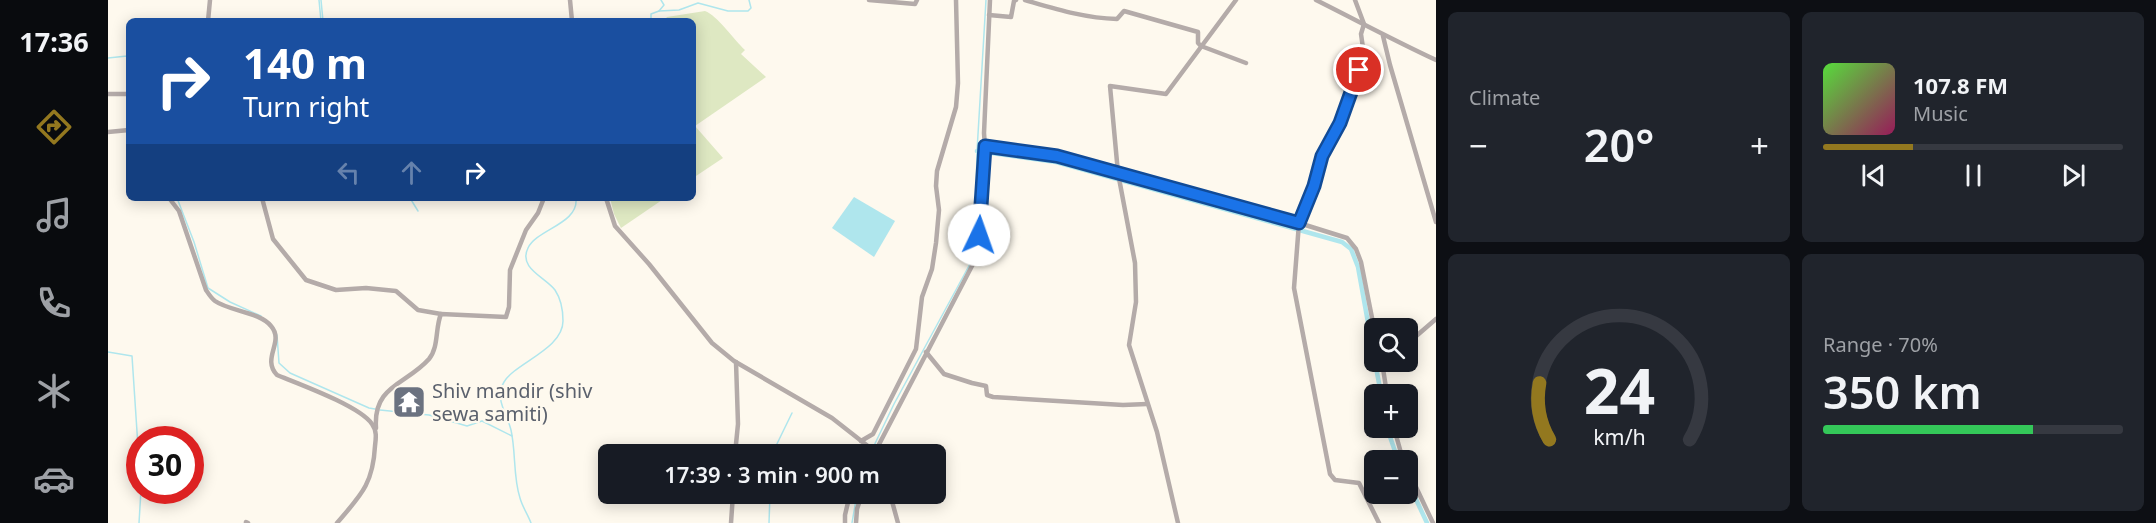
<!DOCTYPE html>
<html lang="en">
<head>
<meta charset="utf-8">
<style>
  body { margin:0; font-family:"Noto Sans",sans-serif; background:#20242c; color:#f1f3f6; height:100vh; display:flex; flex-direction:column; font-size:22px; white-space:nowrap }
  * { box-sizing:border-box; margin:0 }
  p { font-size:20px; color:#9ea1a6 }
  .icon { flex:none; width:33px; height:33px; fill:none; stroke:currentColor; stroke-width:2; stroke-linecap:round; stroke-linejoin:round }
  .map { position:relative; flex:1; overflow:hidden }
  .panel { display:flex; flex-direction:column; gap:12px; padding:12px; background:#0d0f14; width:720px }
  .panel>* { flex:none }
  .top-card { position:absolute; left:18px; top:18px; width:570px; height:183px; border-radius:9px; box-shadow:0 3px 15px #0003; background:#1a4fa0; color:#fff; overflow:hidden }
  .controls { position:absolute; left:1256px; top:318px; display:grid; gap:12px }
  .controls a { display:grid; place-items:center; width:54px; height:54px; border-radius:9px; background:#171b24; box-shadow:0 3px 15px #0003; font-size:30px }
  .speed { position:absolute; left:18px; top:426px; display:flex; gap:12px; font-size:30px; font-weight:700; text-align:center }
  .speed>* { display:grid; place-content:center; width:78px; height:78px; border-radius:50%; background:#171b24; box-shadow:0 3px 15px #0003; line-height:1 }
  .speed .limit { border:9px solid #d22; background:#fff; color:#111 }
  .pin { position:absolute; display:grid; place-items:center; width:51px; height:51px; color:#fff; margin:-26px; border:3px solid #fff; border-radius:50%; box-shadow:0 2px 6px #0007 }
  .me { position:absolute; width:66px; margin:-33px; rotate:3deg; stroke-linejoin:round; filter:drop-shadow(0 0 4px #0008) }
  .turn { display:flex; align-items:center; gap:21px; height:126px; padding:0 18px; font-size:27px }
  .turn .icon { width:78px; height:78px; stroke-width:2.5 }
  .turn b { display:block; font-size:42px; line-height:51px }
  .lanes { display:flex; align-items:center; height:57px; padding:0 18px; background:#0003; justify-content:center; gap:30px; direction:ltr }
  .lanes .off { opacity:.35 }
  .big { font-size:45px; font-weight:600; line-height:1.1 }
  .panel .widget { flex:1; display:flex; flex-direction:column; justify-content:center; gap:9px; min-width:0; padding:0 21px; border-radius:9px; background:#20242c }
  .panel .dial { align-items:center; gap:0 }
  .dial svg { height:156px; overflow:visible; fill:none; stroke:#363941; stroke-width:7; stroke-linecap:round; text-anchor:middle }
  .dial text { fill:#f1f3f6; stroke:none }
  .song { display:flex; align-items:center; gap:18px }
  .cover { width:72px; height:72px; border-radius:9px; background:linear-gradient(135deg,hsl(110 70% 55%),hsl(330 70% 35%)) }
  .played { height:6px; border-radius:3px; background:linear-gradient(90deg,#93781f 30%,#363941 30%) }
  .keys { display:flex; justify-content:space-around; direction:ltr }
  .heat { display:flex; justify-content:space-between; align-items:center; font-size:33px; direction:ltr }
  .charge { height:9px; border-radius:4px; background:linear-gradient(90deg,#34c759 70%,#363941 0) }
  .panel .tiles { flex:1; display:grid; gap:12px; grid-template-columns:repeat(2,1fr) }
  .trip { position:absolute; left:490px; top:444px; width:348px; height:60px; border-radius:9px; background:#171b24; box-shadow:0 3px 15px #0003; font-weight:600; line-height:60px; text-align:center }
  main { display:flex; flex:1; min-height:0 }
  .tab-bar { display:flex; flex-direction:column; width:108px; justify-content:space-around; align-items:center; background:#090b0e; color:#9ea1a6 }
  .tab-bar .icon { width:42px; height:42px }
  .tab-bar .current { color:#93781f }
  .tab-bar b { font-size:27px; color:#f1f3f6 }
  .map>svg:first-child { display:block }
  .green { fill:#dee8c2 }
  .water { fill:#afe6ed }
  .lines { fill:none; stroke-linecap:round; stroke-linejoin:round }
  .stream { stroke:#afe6ed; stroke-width:1.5 }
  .canal { stroke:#afe6ed; stroke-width:4.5 }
  .minor { stroke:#b4aba9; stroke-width:4.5 }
  .route-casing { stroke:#114b97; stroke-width:15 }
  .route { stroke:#1a73e8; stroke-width:10 }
  .labels { text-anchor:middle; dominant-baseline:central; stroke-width:4.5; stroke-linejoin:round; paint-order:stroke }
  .worship-label { font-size:20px; fill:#5b616d; stroke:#fef9ee; text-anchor:start }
</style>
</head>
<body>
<main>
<nav class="tab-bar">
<b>17:36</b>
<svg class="icon current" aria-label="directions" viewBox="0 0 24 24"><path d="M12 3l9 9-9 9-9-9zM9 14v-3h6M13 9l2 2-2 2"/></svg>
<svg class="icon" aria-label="music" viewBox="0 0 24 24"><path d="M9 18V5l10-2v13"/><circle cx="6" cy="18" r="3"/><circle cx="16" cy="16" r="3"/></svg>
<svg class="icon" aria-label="phone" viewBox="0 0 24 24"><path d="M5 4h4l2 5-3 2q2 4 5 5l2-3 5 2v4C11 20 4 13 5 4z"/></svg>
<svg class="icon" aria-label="climate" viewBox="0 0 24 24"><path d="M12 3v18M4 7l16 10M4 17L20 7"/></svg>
<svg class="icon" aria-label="car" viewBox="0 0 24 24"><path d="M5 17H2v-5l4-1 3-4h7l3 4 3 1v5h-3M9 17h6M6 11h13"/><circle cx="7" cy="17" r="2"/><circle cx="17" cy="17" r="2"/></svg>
</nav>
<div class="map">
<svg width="1328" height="523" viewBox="0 0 1328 523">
  <rect width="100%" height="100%" fill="#fef9ee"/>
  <g class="green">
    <path d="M597,11C609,15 626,40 637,50L633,54L658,77L587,126L615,158L585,178V21H556L559,17Z"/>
    <polygon points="502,198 557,198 513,228 506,214"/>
  </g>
  <polygon class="water" points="746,197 787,221 766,257 724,228"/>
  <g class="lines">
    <g class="stream">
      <polyline points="211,0 213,21"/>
      <polyline points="213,0 215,21"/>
      <polyline points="551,11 556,5 553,0"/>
      <polyline points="543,21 543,14 551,11 571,10 590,3 620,11 640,11 643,8 641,0"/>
      <polyline points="0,58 19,56 21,61"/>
      <polyline points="69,198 86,242 100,288 122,302 153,316"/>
      <polyline points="302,198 310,211"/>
      <polyline points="867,242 869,151 878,0"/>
      <polyline points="169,335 171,363 182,373 261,408 267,409"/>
      <polyline points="0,352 24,356 32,477"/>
      <polyline points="272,410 321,415 359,426 374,421 404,436"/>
      <polyline points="664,454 684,413"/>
      <polyline points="762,454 786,404 862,264 867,247"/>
      <polyline points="31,523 33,490"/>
      <path d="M423,523C420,515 414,506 412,498C405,477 408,452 403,430C399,413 386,399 396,382C407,363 455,349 455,321C455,310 453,299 447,290C437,277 410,268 420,248C429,229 471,224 468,198"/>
      <polyline points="661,523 662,494"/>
      <polyline points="744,523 749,494"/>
    </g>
    <g class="canal">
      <polyline points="869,151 948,162 1234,242 1243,249 1250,267 1266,356"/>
      <polyline points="1267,362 1273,394"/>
      <polyline points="1279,428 1290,460"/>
      <polyline points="1299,480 1319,523"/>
    </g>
    <g class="minor">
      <polyline points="462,0 464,21"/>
      <polyline points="761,0 807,4 809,0"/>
      <path d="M917,0C948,9 976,18 1009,19L1016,11L1090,32V43L1093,46L1138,63"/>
      <path d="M1208,0C1248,20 1287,41 1328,60"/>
      <polyline points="1247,0 1256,24 1253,34 1256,55 1247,85 1232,123 1214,156 1206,186 1191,223 1186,288 1222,474 1227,480 1251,483 1271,523"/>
      <polyline points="881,15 903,17 906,1 908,0"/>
      <polyline points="100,21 102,0"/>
      <polyline points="1275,36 1282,65 1328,222"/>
      <polyline points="0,94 21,94"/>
      <polyline points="0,132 21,130"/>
      <polyline points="877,146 949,156 1191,223 1239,238 1248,249 1253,262 1266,328"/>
      <path d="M61,198L71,211L98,290C100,293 103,298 107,301C121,311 152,312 163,326C177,342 153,358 169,375C191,384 252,406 264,424C269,431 268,438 267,446C265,484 253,495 229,523"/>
      <polyline points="154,198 165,239 198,280 228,290 258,288 288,291 310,310 333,314"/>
      <polyline points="498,198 507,226 541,264 604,343 626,361 724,418 770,454"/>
      <polyline points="1299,344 1328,319"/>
      <polyline points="818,352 836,374 864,383 878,386 879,395 885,397 1015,405 1039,404"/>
      <polyline points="1274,362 1279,394"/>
      <path d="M268,428C265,385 298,385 321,359C331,347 327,328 333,314L398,317L401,307L402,270L418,230L430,213L436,198"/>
      <polyline points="1286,428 1295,460"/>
      <polyline points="753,441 765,434 808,349 814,297 824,269 828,243 831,210 828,186 829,171 848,107 850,83 848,0"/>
      <polyline points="627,454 630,424 628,362"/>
      <polyline points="756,454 759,446"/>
      <polyline points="766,454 865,264 868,254 877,147 876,133 882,0"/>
      <polyline points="1299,468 1325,523"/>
      <polyline points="782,494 790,523"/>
      <polyline points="138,522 140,523"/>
      <polyline points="623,523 625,494"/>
      <polyline points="737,523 737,515 742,494"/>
      <polyline points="748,523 749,509 754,494"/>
      <polyline points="1070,523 1049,432 1021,345 1028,302 1027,263 1010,173 1002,86 1058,94 1128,0"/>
    </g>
  </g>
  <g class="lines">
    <defs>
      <polyline id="route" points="871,235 877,146 949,156 1191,223 1206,186 1214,156 1232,123 1251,70"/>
    </defs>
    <use href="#route" class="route-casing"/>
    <use href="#route" class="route"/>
  </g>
  <defs>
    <symbol id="temple-square" viewBox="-11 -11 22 22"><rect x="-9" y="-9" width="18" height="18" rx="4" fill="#6b7280" stroke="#fef9ee"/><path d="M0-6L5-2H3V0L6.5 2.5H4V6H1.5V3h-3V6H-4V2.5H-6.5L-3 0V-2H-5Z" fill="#fff"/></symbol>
  </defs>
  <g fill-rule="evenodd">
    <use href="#temple-square" x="282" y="383" width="38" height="38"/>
  </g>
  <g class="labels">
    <g class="worship-label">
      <text x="324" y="390">Shiv mandir (shiv<tspan x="324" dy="23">sewa samiti)</tspan></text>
    </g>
  </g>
</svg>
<div class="controls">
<a><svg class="icon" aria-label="search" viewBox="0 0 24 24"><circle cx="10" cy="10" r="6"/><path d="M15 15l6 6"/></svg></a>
<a>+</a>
<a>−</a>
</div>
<div class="speed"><div class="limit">30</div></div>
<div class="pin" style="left:1251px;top:70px;background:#d93025"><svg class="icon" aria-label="arrive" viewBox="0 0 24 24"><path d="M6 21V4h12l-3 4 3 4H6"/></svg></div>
<svg class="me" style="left:871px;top:235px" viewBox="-20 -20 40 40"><circle r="19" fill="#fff"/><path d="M0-13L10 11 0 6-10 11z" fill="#1a73e8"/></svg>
<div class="trip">17:39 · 3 min · 900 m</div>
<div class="top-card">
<div class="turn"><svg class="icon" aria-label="right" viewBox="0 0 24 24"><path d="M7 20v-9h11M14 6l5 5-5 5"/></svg><div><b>140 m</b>Turn right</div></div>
<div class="lanes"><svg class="icon off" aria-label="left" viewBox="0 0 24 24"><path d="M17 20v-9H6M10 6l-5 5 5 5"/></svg><svg class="icon off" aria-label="ahead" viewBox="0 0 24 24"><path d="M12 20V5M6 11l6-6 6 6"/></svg><svg class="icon" aria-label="right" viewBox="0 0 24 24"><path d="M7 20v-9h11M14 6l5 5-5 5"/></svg></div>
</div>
</div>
<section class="panel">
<div class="tiles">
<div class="widget"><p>Climate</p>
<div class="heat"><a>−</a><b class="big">20°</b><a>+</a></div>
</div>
<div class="widget">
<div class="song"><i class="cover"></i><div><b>107.8 FM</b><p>Music</p></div></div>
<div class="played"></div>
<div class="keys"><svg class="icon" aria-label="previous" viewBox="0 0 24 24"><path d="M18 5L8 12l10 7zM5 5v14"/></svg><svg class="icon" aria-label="pause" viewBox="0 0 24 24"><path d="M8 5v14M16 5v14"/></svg><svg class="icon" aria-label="next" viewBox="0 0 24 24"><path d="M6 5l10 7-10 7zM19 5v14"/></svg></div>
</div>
<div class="widget dial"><svg viewBox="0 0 100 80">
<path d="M14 69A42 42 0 1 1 86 69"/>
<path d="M14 69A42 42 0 0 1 9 40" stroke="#93781f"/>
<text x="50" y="56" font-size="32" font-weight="700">24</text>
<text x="50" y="72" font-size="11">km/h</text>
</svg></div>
<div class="widget"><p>Range · 70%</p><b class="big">350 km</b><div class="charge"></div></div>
</div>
</section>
</main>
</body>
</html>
